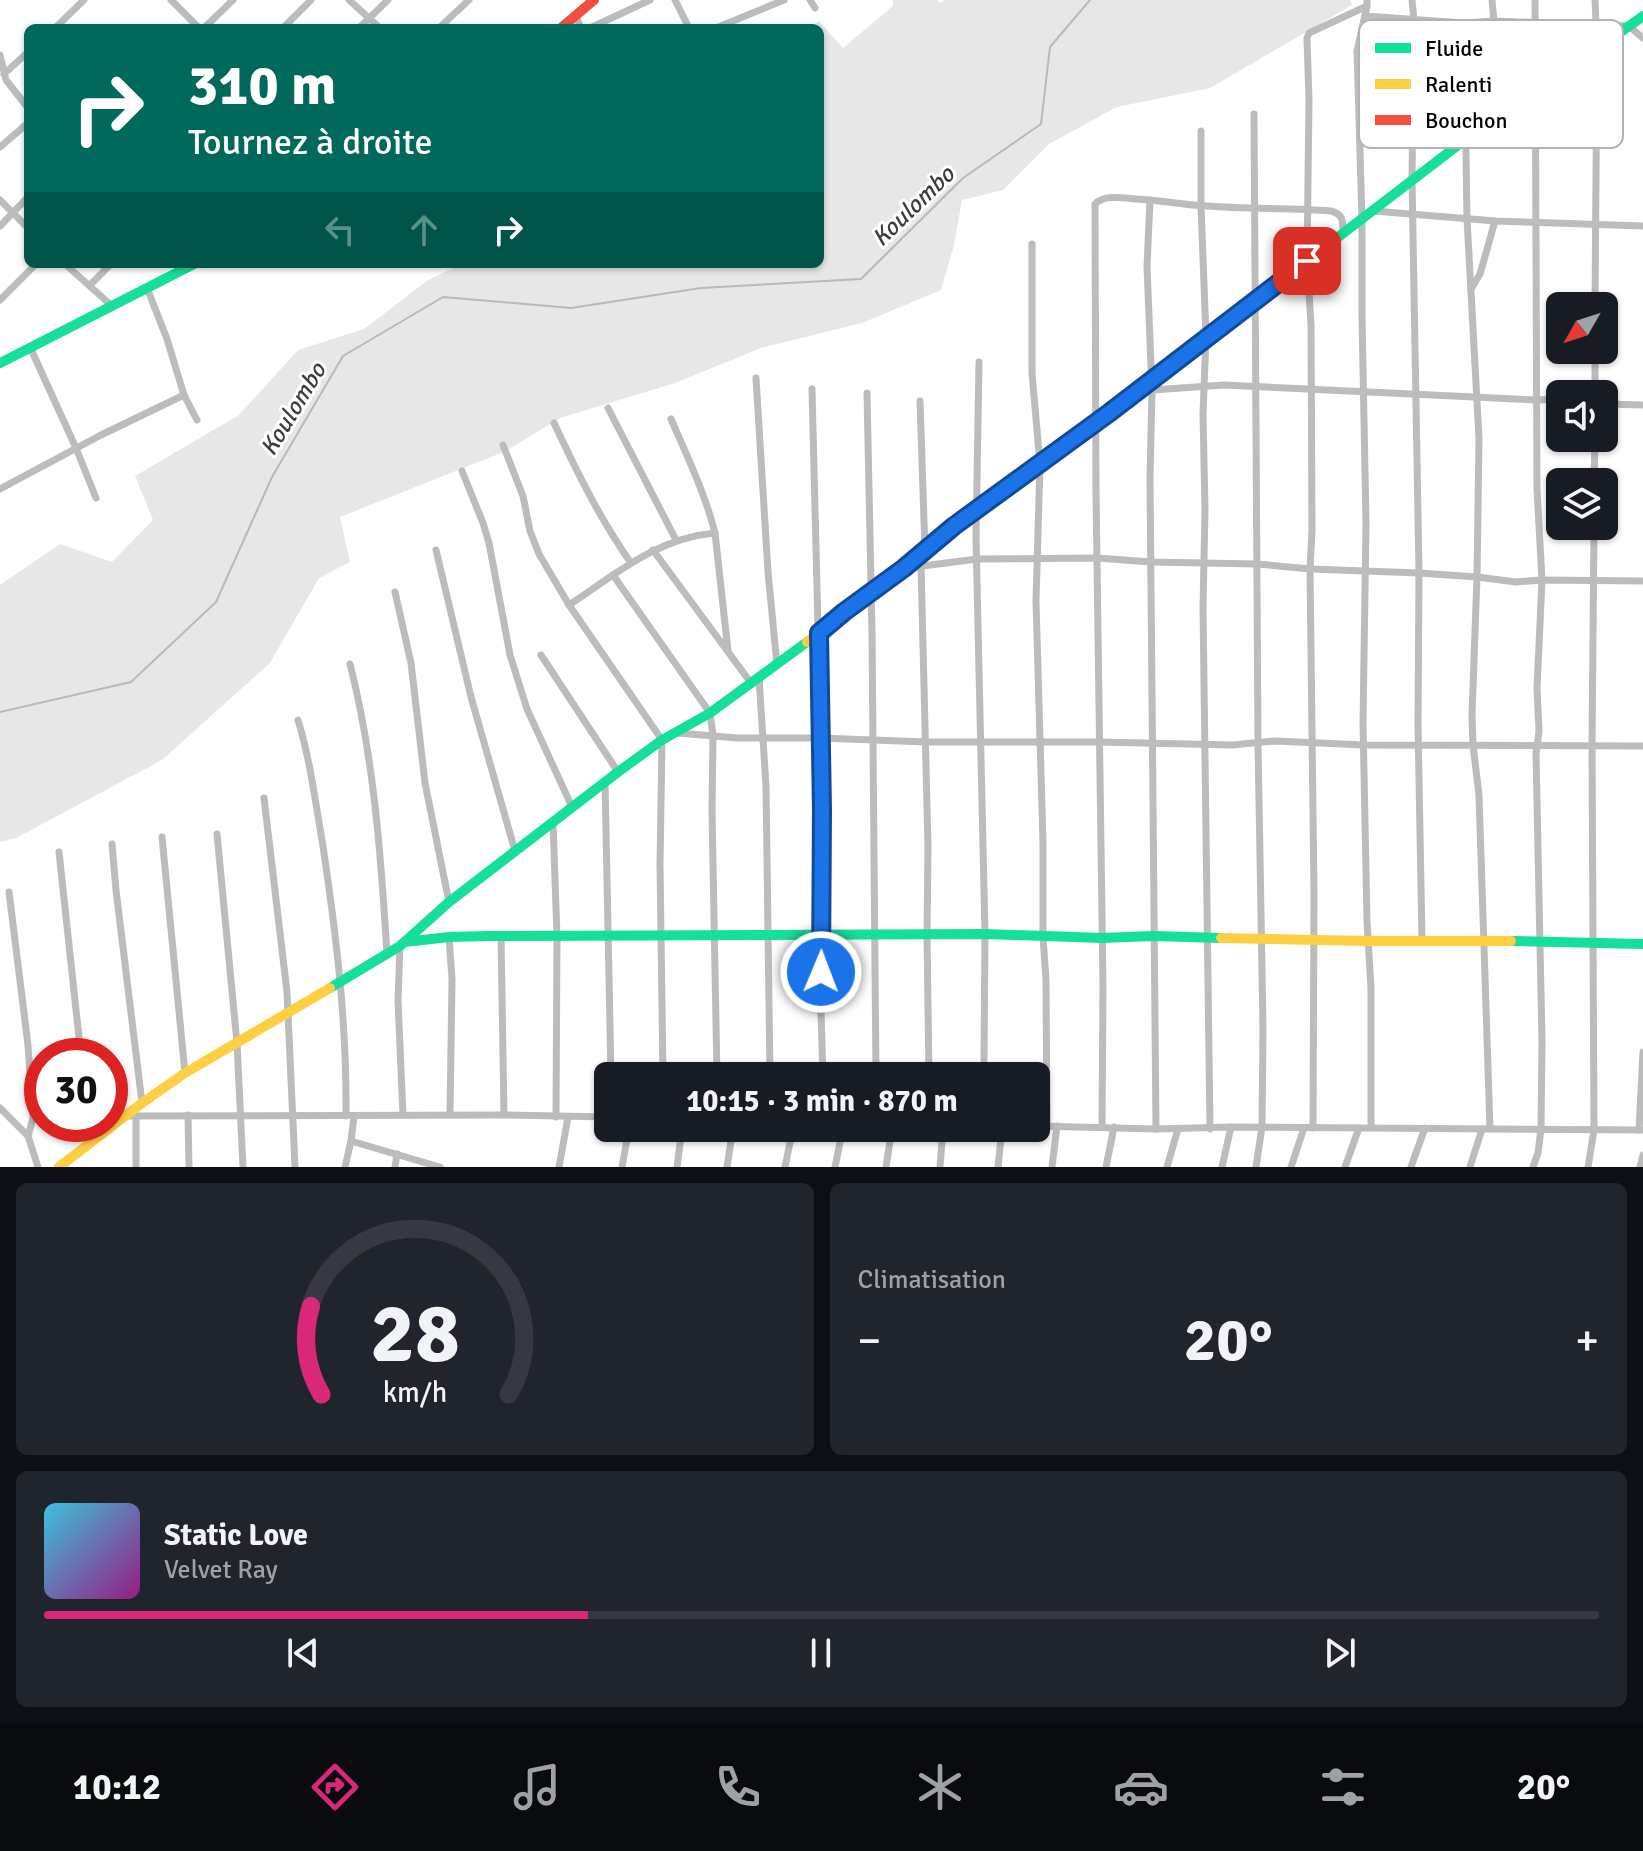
<!DOCTYPE html>
<html lang="fr">
<head>
<meta charset="utf-8">
<style>
  body { margin:0; font-family:Signika,sans-serif; background:#20242c; color:#f1f3f6; height:100vh; display:flex; flex-direction:column; font-size:30px; white-space:nowrap }
  * { box-sizing:border-box; margin:0 }
  p { font-size:26px; color:#9ea1a6 }
  .icon { flex:none; width:44px; height:44px; fill:none; stroke:currentColor; stroke-width:2; stroke-linecap:round; stroke-linejoin:round }
  .map { position:relative; height:1167px; overflow:hidden }
  .drawer { display:flex; flex-direction:column; gap:16px; padding:16px; background:#0d0f14; flex:1 }
  .drawer>* { flex:none }
  .hud { position:absolute; left:24px; top:24px; width:800px; height:244px; border-radius:12px; box-shadow:0 2px 6px #0004; background:#00695c; color:#fff; overflow:hidden }
  .needle { width:52px; rotate:231deg }
  .tools { position:absolute; left:1546px; top:292px; display:grid; gap:16px }
  .tools a { display:grid; place-items:center; width:72px; height:72px; border-radius:12px; background:#171b24; box-shadow:0 2px 6px #0004; font-size:40px }
  .speed { position:absolute; left:24px; top:1038px; display:flex; gap:16px; font-size:40px; font-weight:700; text-align:center }
  .speed>* { display:grid; place-content:center; width:104px; height:104px; border-radius:50%; background:#171b24; box-shadow:0 2px 6px #0004; line-height:1 }
  .speed .limit { border:12px solid #d22; background:#fff; color:#111 }
  .pin { position:absolute; display:grid; place-items:center; width:68px; height:68px; color:#fff; margin:-34px; border-radius:16px; box-shadow:0 4px 12px #0006 }
  .me { position:absolute; width:88px; margin:-44px; rotate:1deg; stroke-linejoin:round; filter:drop-shadow(0 0 6px #0008) }
  .turn { display:flex; align-items:center; gap:28px; height:168px; padding:0 32px; font-size:36px }
  .turn .icon { width:104px; height:104px; stroke-width:2.5 }
  .turn b { display:block; font-size:56px; line-height:68px }
  .lanes { display:flex; align-items:center; height:76px; padding:0 32px; background:#0003; justify-content:center; gap:40px; direction:ltr }
  .lanes .off { opacity:.35 }
  .big { font-size:60px; font-weight:700; line-height:1.1 }
  .drawer .tile { flex:1; display:flex; flex-direction:column; justify-content:center; gap:12px; min-width:0; padding:0 28px; border-radius:12px; background:#20242c }
  .drawer .dial { align-items:center; gap:0 }
  .dial svg { height:208px; overflow:visible; fill:none; stroke:#363941; stroke-width:7; stroke-linecap:round; text-anchor:middle }
  .dial text { fill:#f1f3f6; stroke:none }
  .song { display:flex; align-items:center; gap:24px }
  .cover { width:96px; height:96px; border-radius:12px; background:linear-gradient(135deg,hsl(190 70% 55%),hsl(310 70% 35%)) }
  .played { height:8px; border-radius:4px; background:linear-gradient(90deg,#db2777 35%,#363941 35%) }
  .keys { display:flex; justify-content:space-around; direction:ltr }
  .heat { display:flex; justify-content:space-between; align-items:center; font-size:44px; direction:ltr }
  .drawer .tiles { flex:1; display:grid; gap:16px; grid-template-columns:1fr 1fr }
  .tile:last-child { grid-column:span 2 }
  .trip { position:absolute; left:594px; top:1062px; width:456px; height:80px; border-radius:12px; background:#171b24; box-shadow:0 2px 6px #0004; font-weight:700; line-height:80px; text-align:center }
  .menu { display:flex; height:128px; justify-content:space-around; align-items:center; background:#090b0e; color:#9ea1a6 }
  .menu .icon { width:56px; height:56px }
  .menu .active { color:#db2777 }
  .menu b { font-size:36px; color:#f1f3f6 }
  .map>svg:first-child { display:block }
  .green { fill:#e7e7e7 }
  .lines { fill:none; stroke-linecap:round; stroke-linejoin:round }
  .stream { stroke:#b9b9b9; stroke-width:2 }
  .street { stroke:#bcbcbc; stroke-width:7 }
  .fast { stroke:#16e098; stroke-width:10 }
  .slow { stroke:#ffcf43; stroke-width:10 }
  .jam { stroke:#f24e42; stroke-width:10 }
  .route-casing { stroke:#114b97; stroke-width:20 }
  .route { stroke:#1a73e8; stroke-width:14 }
  .labels { text-anchor:middle; dominant-baseline:central; stroke-width:6; stroke-linejoin:round; paint-order:stroke }
  .water-label { font-size:24px; font-style:italic; fill:#3c3c3c; stroke:#fff }
  .key { fill:#fff; stroke:#b2b2b2; stroke-width:2 }
  .key-label { font-size:22px; fill:#000 }
</style>
</head>
<body>
<div class="map">
<svg width="1643" height="1167" viewBox="0 0 1643 1167">
  <rect width="100%" height="100%" fill="#fff"/>
  <polygon class="green" points="893,0 937,0 940,3 946,0 1350,0 1352,5 1210,88 1117,107 1049,144 1003,190 962,200 954,245 941,290 862,323 761,348 675,383 560,418 506,451 340,517 350,562 319,578 270,663 162,760 16,838 0,842 0,585 60,544 112,562 153,520 135,476 239,415 298,350 364,329 428,280 462,264 820,264 820,28 810,28 819,21 843,48 893,6"/>
  <g class="lines">
    <polyline class="stream" points="0,712 131,682 216,602 272,477 343,356 443,297 571,308 701,288 861,279 963,178 1041,124 1050,47 1090,0"/>
    <g class="street">
      <polyline points="171,0 199,28"/>
      <polyline points="349,0 380,28"/>
      <polyline points="675,0 689,28"/>
      <polyline points="810,0 815,8"/>
      <polyline points="1367,0 1367,6 1357,51 1362,220 1362,316 1366,524 1363,723 1367,921 1371,988 1371,1128"/>
      <polyline points="1412,0 1414,20 1412,179 1419,573 1418,725 1422,941"/>
      <polyline points="1492,0 1494,21"/>
      <polyline points="1595,0 1597,50 1595,306"/>
      <polyline points="576,16 581,28"/>
      <polyline points="1365,16 1464,23 1494,21 1629,26 1643,38"/>
      <polyline points="1464,23 1467,219 1479,438 1477,577 1472,715 1473,745 1479,795 1490,1129"/>
      <polyline points="55,28 84,0"/>
      <polyline points="204,28 233,0"/>
      <polyline points="283,28 311,0"/>
      <polyline points="359,28 388,0"/>
      <polyline points="439,28 469,0"/>
      <polyline points="590,28 650,0"/>
      <polyline points="716,28 784,0"/>
      <polyline points="0,55 6,80 28,108"/>
      <polyline points="1504,69 1511,110"/>
      <polyline points="4,74 28,52"/>
      <polyline points="1254,114 1258,743 1263,1028 1262,1127 1256,1167"/>
      <polyline points="1201,131 1201,206 1206,337 1203,414 1205,510 1203,608 1210,1129"/>
      <polyline points="0,147 28,123"/>
      <polyline points="0,200 28,228"/>
      <polyline points="1150,200 1147,266 1152,390 1150,478 1156,1129"/>
      <polyline points="1374,211 1495,221 1643,226"/>
      <polyline points="0,226 28,197"/>
      <polyline points="1032,244 1032,373 1040,464 1036,601 1043,842 1043,937 1046,980 1047,1126"/>
      <polyline points="65,264 112,306"/>
      <polyline points="90,285 111,264"/>
      <polyline points="147,288 167,339 184,395 197,420"/>
      <polyline points="1471,289 1480,274 1495,221"/>
      <polyline points="0,300 36,264"/>
      <polyline points="30,347 76,448 96,498"/>
      <polyline points="979,362 976,538 985,934 984,1060"/>
      <polyline points="756,378 768,572 777,665"/>
      <polyline points="812,389 822,787 821,1013 823,1076"/>
      <polyline points="1152,390 1224,385 1536,400 1560,399"/>
      <polyline points="867,393 872,632 876,1076"/>
      <polyline points="1595,394 1595,350"/>
      <polyline points="920,401 925,550"/>
      <polyline points="1604,404 1643,405"/>
      <polyline points="608,408 676,540"/>
      <path d="M671,419C687,456 705,493 715,533L728,651"/>
      <path d="M554,423C577,472 600,519 631,563"/>
      <polyline points="503,445 523,496 530,531 539,554 569,605 662,740 660,865 663,1076"/>
      <polyline points="462,471 483,523 489,543 510,655 527,709 572,807"/>
      <polyline points="1594,482 1595,438"/>
      <polyline points="0,489 101,435 184,395"/>
      <polyline points="436,550 471,697 515,851"/>
      <polyline points="653,550 751,683"/>
      <polyline points="921,565 928,847 927,934 929,1076"/>
      <polyline points="907,568 977,559 1097,558 1151,562 1258,564 1310,569 1419,573 1477,577 1516,582 1542,580 1643,581"/>
      <polyline points="613,575 710,713 713,736 712,811 717,1076"/>
      <polyline points="395,592 411,663 425,783 449,902"/>
      <path d="M569,605C616,574 657,538 715,533"/>
      <polyline points="541,655 618,772"/>
      <path d="M350,664C374,758 381,857 387,954"/>
      <polyline points="759,678 766,786 770,1076"/>
      <path d="M298,720C310,759 315,800 322,840C336,932 347,1023 346,1116"/>
      <polyline points="678,733 737,738 820,738 926,742 1099,742 1232,745 1275,741 1364,745 1643,746"/>
      <polyline points="605,782 611,1076"/>
      <polyline points="264,798 287,992 295,1167"/>
      <polyline points="553,822 557,936 556,1117"/>
      <polyline points="217,834 237,1043 243,1167"/>
      <polyline points="162,837 185,1073"/>
      <polyline points="112,844 116,890 142,1103"/>
      <polyline points="59,852 81,1056"/>
      <polyline points="9,892 28,1045 33,1118 28,1136"/>
      <polyline points="501,936 504,1115"/>
      <polyline points="449,937 452,979 450,1115"/>
      <polyline points="400,946 398,1000 403,1115"/>
      <polyline points="0,1108 28,1136 38,1167"/>
      <polyline points="188,1115 189,1167"/>
      <polyline points="126,1116 504,1115 608,1117"/>
      <polyline points="354,1116 351,1141 440,1167"/>
      <polyline points="87,1124 88,1143"/>
      <polyline points="1036,1126 1156,1129 1231,1127 1643,1130"/>
      <path d="M1102,1127L1103,987L1096,492L1095,204C1104,194 1124,198 1137,199C1160,200 1183,205 1206,206C1248,209 1290,208 1331,211C1344,214 1343,223 1343,234"/>
      <polyline points="1313,1128 1314,894 1310,569 1312,530 1311,325 1307,261 1309,100 1307,38 1309,33 1367,6"/>
      <polyline points="1639,1130 1643,1052"/>
      <polyline points="136,1167 136,1116"/>
      <polyline points="345,1167 351,1141"/>
      <polyline points="395,1167 397,1154"/>
      <polyline points="559,1167 568,1117"/>
      <polyline points="622,1167 629,1128"/>
      <polyline points="677,1167 682,1128"/>
      <polyline points="727,1167 733,1128"/>
      <polyline points="785,1167 793,1128"/>
      <polyline points="835,1167 843,1128"/>
      <polyline points="886,1167 892,1128"/>
      <polyline points="940,1167 943,1128"/>
      <polyline points="998,1167 1002,1128"/>
      <polyline points="1052,1167 1057,1126"/>
      <polyline points="1106,1167 1114,1127"/>
      <polyline points="1167,1167 1178,1129"/>
      <polyline points="1222,1167 1231,1127"/>
      <polyline points="1291,1167 1304,1128"/>
      <polyline points="1345,1167 1359,1128"/>
      <polyline points="1411,1167 1425,1128"/>
      <polyline points="1470,1167 1482,1129"/>
      <polyline points="1533,1167 1538,1153 1541,1129 1542,1041 1536,754 1539,731 1537,688 1542,580 1537,489 1535,0"/>
      <polyline points="1588,1167 1594,1130 1592,746 1594,526"/>
      <polyline points="1640,1167 1643,1155"/>
    </g>
    <g class="fast">
      <polyline points="0,363 194,264"/>
      <polyline points="999,493 1123,402 1466,139 1535,93 1643,16"/>
      <polyline points="1511,941 1643,944"/>
      <polyline points="405,942 449,937 489,936 985,934 1102,938 1153,936 1221,938"/>
      <polyline points="330,988 400,946 449,902 618,772 662,740 710,713 807,642"/>
    </g>
    <g class="slow">
      <polyline points="807,642 999,493"/>
      <polyline points="1221,938 1368,941 1511,941"/>
      <polyline points="59,1167 142,1103 185,1073 330,988"/>
    </g>
    <polyline class="jam" points="561,28 594,0"/>
  </g>
  <g class="lines">
    <defs>
      <polyline id="route" points="821,972 822,810 819,633 844,612 904,568 954,526 1109,413 1307,261"/>
    </defs>
    <use href="#route" class="route-casing"/>
    <use href="#route" class="route"/>
  </g>
  <g class="labels">
    <g class="water-label">
      <text transform="translate(913 206) rotate(-44)">Koulombo</text>
      <text transform="translate(293 409) rotate(-59)">Koulombo</text>
    </g>
  </g>
  <rect x="1359" y="20" width="264" height="128" rx="12" class="key"/>
  <rect x="1375" y="43" width="36" height="10" fill="#16e098"/>
  <rect x="1375" y="79" width="36" height="10" fill="#ffcf43"/>
  <rect x="1375" y="115" width="36" height="10" fill="#f24e42"/>
  <g class="key-label">
    <text x="1425" y="56">Fluide</text>
    <text x="1425" y="92">Ralenti</text>
    <text x="1425" y="128">Bouchon</text>
  </g>
</svg>
<div class="tools">
<a><svg class="needle" viewBox="-14 -14 28 28"><path d="M0-13l5 13h-10z" fill="#e53935"/><path d="M0 13l5-13h-10z" fill="#9ea1a6"/></svg></a>
<a><svg class="icon" aria-label="sound" viewBox="0 0 24 24"><path d="M4 9h4l5-4v14l-5-4H4zM17 9q2 3 0 6"/></svg></a>
<a><svg class="icon" aria-label="layers" viewBox="0 0 24 24"><path d="M12 4l9 5-9 5-9-5zM3 14l9 5 9-5"/></svg></a>
</div>
<div class="speed"><div class="limit">30</div></div>
<div class="pin" style="left:1307px;top:261px;background:#d93025"><svg class="icon" aria-label="arrive" viewBox="0 0 24 24"><path d="M6 21V4h12l-3 4 3 4H6"/></svg></div>
<svg class="me" style="left:821px;top:972px" viewBox="-20 -20 40 40"><circle r="17" fill="#1a73e8" stroke="#fff" stroke-width="3"/><path d="M0-11L8 9 0 5-8 9z" fill="#fff"/></svg>
<div class="trip">10:15 · 3 min · 870 m</div>
<div class="hud">
<div class="turn"><svg class="icon" aria-label="right" viewBox="0 0 24 24"><path d="M7 20v-9h11M14 6l5 5-5 5"/></svg><div><b>310 m</b>Tournez à droite</div></div>
<div class="lanes"><svg class="icon off" aria-label="left" viewBox="0 0 24 24"><path d="M17 20v-9H6M10 6l-5 5 5 5"/></svg><svg class="icon off" aria-label="ahead" viewBox="0 0 24 24"><path d="M12 20V5M6 11l6-6 6 6"/></svg><svg class="icon" aria-label="right" viewBox="0 0 24 24"><path d="M7 20v-9h11M14 6l5 5-5 5"/></svg></div>
</div>
</div>
<section class="drawer">
<div class="tiles">
<div class="tile dial"><svg viewBox="0 0 100 80">
<path d="M14 69A42 42 0 1 1 86 69"/>
<path d="M14 69A42 42 0 0 1 10 35" stroke="#db2777"/>
<text x="50" y="56" font-size="32" font-weight="700">28</text>
<text x="50" y="72" font-size="11">km/h</text>
</svg></div>
<div class="tile"><p>Climatisation</p>
<div class="heat"><a>−</a><b class="big">20°</b><a>+</a></div>
</div>
<div class="tile">
<div class="song"><i class="cover"></i><div><b>Static Love</b><p>Velvet Ray</p></div></div>
<div class="played"></div>
<div class="keys"><svg class="icon" aria-label="previous" viewBox="0 0 24 24"><path d="M18 5L8 12l10 7zM5 5v14"/></svg><svg class="icon" aria-label="pause" viewBox="0 0 24 24"><path d="M8 5v14M16 5v14"/></svg><svg class="icon" aria-label="next" viewBox="0 0 24 24"><path d="M6 5l10 7-10 7zM19 5v14"/></svg></div>
</div>
</div>
</section>
<nav class="menu">
<b>10:12</b>
<svg class="icon active" aria-label="directions" viewBox="0 0 24 24"><path d="M12 3l9 9-9 9-9-9zM9 14v-3h6M13 9l2 2-2 2"/></svg>
<svg class="icon" aria-label="music" viewBox="0 0 24 24"><path d="M9 18V5l10-2v13"/><circle cx="6" cy="18" r="3"/><circle cx="16" cy="16" r="3"/></svg>
<svg class="icon" aria-label="phone" viewBox="0 0 24 24"><path d="M5 4h4l2 5-3 2q2 4 5 5l2-3 5 2v4C11 20 4 13 5 4z"/></svg>
<svg class="icon" aria-label="climate" viewBox="0 0 24 24"><path d="M12 3v18M4 7l16 10M4 17L20 7"/></svg>
<svg class="icon" aria-label="car" viewBox="0 0 24 24"><path d="M5 17H2v-5l4-1 3-4h7l3 4 3 1v5h-3M9 17h6M6 11h13"/><circle cx="7" cy="17" r="2"/><circle cx="17" cy="17" r="2"/></svg>
<svg class="icon" aria-label="filters" viewBox="0 0 24 24"><path d="M4 7h16M4 17h16"/><circle cx="9" cy="7" r="2"/><circle cx="15" cy="17" r="2"/></svg>
<b>20°</b>
</nav>
</body>
</html>
